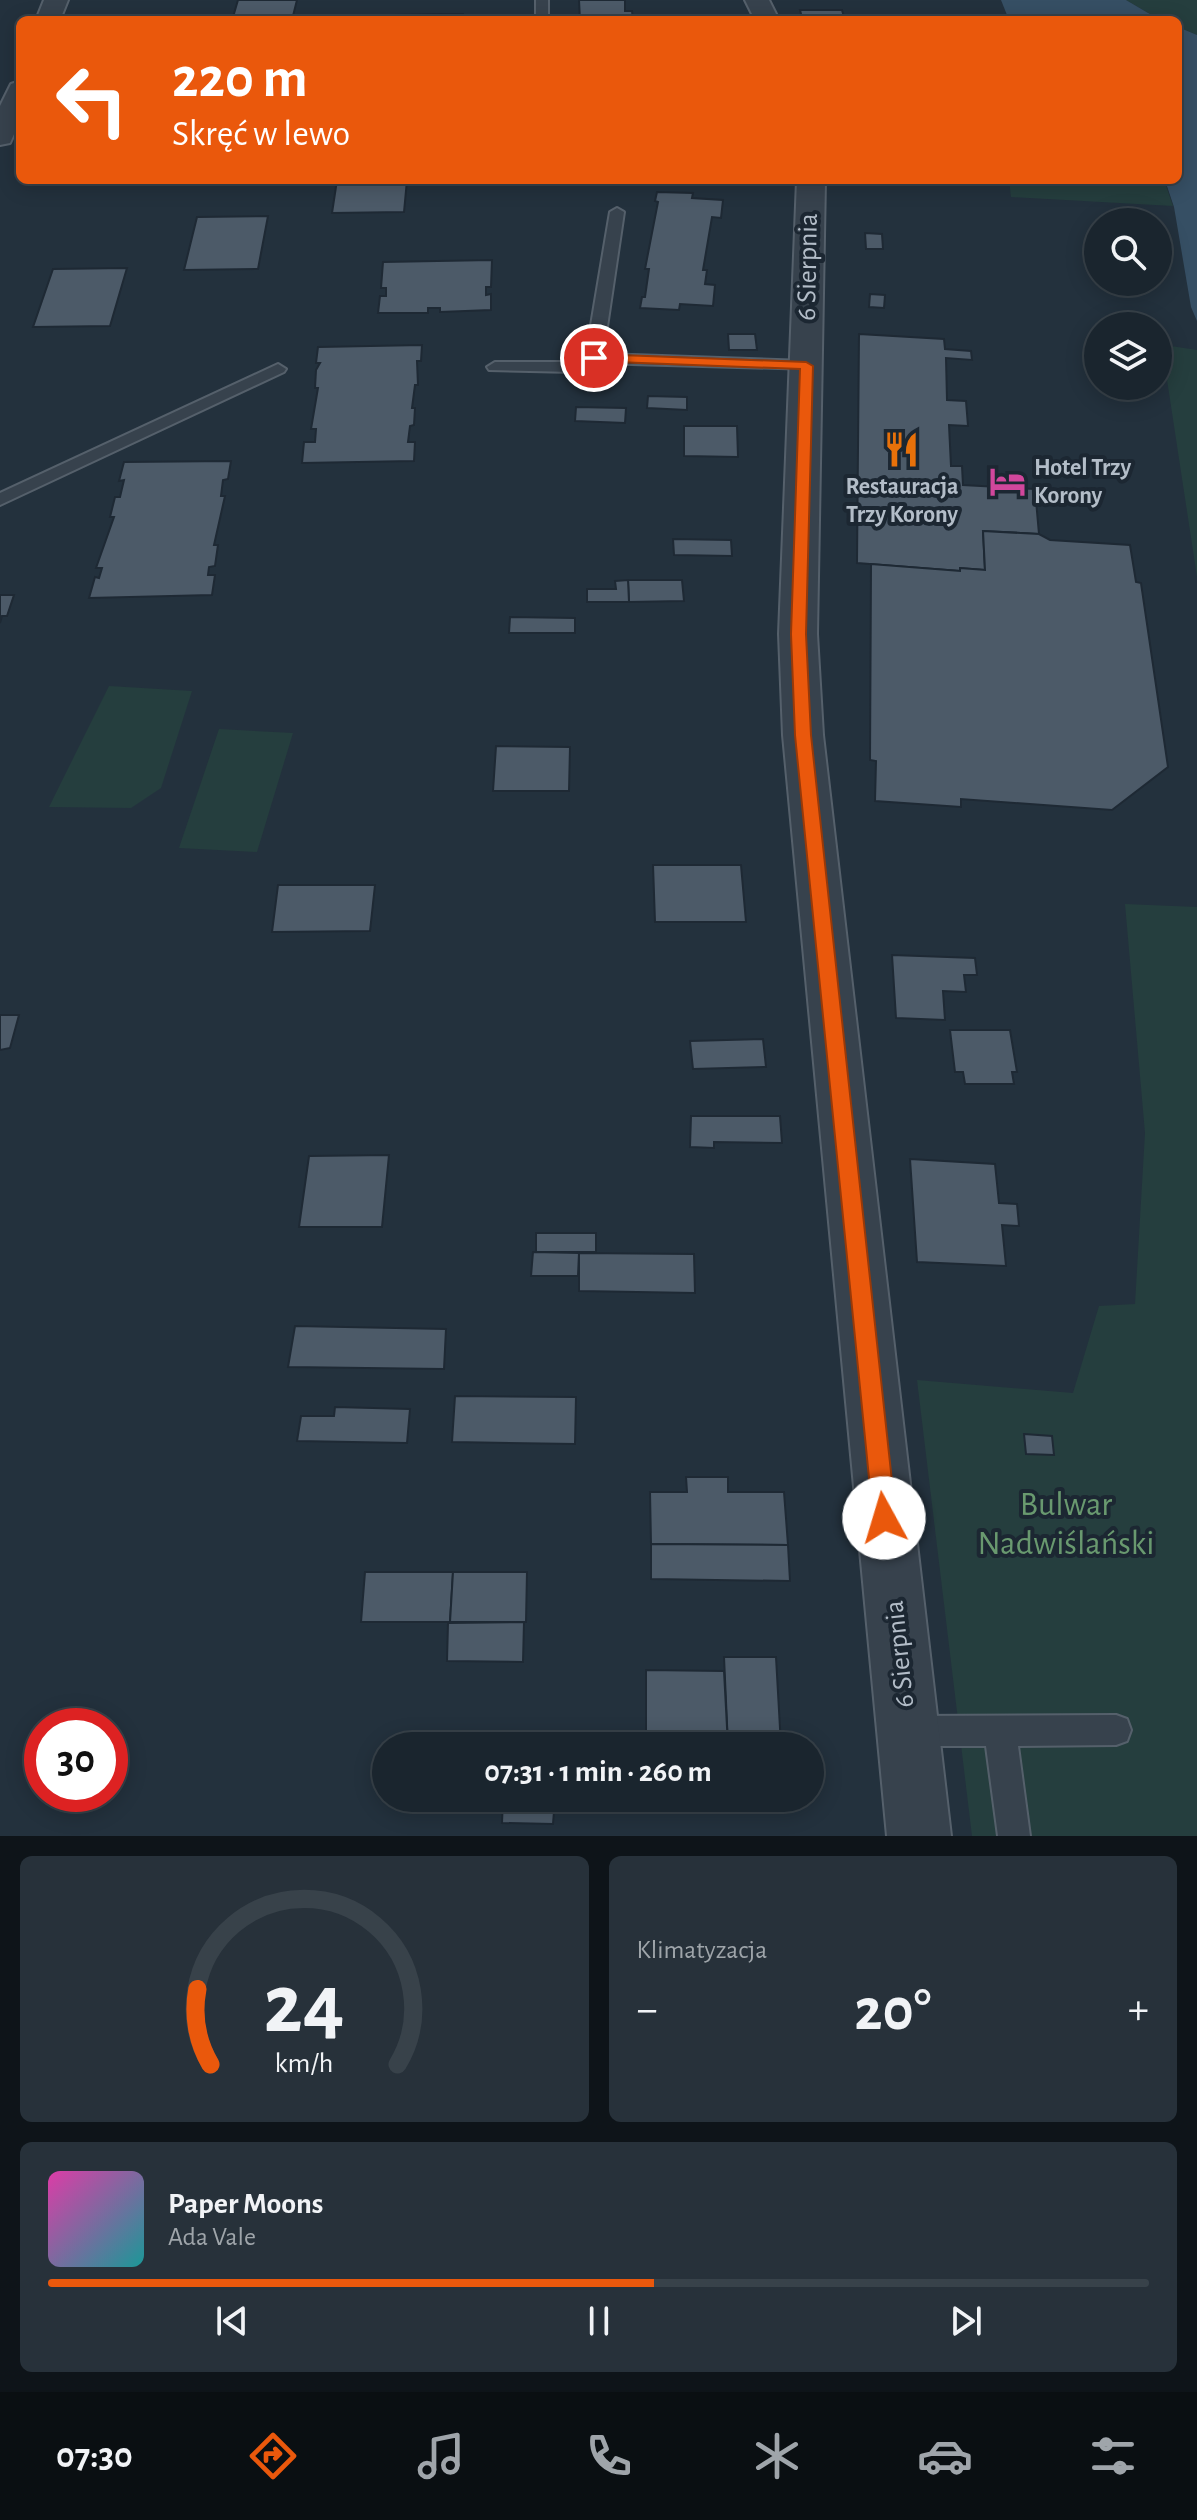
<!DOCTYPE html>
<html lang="pl">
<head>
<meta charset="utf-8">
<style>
  body { margin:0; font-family:"Alegreya Sans",sans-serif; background:#27313a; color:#f1f3f6; height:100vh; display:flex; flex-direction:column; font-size:30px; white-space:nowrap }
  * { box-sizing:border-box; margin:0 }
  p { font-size:26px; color:#9fa5aa }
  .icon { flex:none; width:44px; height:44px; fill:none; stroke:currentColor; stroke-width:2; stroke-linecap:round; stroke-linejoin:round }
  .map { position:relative; height:1836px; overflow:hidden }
  .details { display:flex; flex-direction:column; gap:20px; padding:20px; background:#0e1419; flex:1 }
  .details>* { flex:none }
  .guide { position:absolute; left:16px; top:16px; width:1166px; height:168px; border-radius:12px; box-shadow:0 4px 20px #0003,0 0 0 2px #38424a; background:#ea580c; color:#fff; overflow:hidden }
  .tools { position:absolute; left:1084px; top:208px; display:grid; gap:16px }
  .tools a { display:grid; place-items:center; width:88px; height:88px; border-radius:50%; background:#1a252e; box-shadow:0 4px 20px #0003,0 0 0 2px #38424a; font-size:40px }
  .speed { position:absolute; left:24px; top:1708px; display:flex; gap:16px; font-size:40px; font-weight:700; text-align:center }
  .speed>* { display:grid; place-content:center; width:104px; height:104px; border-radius:50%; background:#1a252e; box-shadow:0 4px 20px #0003,0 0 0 2px #38424a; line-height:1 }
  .speed .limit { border:12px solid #d22; background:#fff; color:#111 }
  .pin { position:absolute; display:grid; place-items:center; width:68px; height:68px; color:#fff; margin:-34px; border:4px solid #fff; border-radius:50%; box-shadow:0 2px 8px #0007 }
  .me { position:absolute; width:88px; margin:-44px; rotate:354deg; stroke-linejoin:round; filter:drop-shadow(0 0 6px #0008) }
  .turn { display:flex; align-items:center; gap:28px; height:168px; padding:0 24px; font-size:36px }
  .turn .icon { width:104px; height:104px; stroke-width:2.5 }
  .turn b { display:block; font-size:56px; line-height:68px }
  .big { font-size:60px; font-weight:700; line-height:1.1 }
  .details .card { flex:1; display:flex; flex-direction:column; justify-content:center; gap:12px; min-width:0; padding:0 28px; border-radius:12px; background:#27313a }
  .details .dial { align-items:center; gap:0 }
  .dial svg { height:208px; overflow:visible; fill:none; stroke:#38424a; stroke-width:7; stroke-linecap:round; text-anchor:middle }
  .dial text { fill:#f1f3f6; stroke:none }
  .song { display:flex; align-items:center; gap:24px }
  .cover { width:96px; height:96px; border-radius:12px; background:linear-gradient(135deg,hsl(320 70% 55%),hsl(180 70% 35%)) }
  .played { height:8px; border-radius:4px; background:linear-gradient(90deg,#ea580c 55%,#38424a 55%) }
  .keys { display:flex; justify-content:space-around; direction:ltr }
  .heat { display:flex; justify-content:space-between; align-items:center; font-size:44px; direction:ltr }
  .details .tiles { flex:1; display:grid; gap:20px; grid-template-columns:1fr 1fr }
  .card:last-child { grid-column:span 2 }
  .trip { position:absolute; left:372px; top:1732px; width:452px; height:80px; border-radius:40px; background:#1a252e; box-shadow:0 4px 20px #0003,0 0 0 2px #38424a; font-weight:700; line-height:80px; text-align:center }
  .menu { display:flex; height:128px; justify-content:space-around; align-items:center; background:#0a0f12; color:#9fa5aa }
  .menu .icon { width:56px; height:56px }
  .menu .current { color:#ea580c }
  .menu b { font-size:36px; color:#f1f3f6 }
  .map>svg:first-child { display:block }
  .green { fill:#253e3e }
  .water { fill:#364f64 }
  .building { fill:#4c5a68; stroke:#1e2934; stroke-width:2 }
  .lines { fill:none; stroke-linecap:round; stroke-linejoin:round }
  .service-casing { stroke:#55606b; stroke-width:4 }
  .minor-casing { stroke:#55606b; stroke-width:4 }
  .service { fill:#37424d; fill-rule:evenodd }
  .minor { fill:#37424d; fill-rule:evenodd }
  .route { fill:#ea580c; stroke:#983908; stroke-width:2 }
  .labels { text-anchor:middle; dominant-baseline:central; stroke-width:8; stroke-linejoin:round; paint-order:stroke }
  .far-poi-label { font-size:24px; font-weight:bold; fill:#b3bdc8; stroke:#1c2732; text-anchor:start }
  .street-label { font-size:28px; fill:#b3bdc8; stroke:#1c2732 }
  .near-park-label { font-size:34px; fill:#69996f; stroke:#1c2732 }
</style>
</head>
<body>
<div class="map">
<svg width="1197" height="1836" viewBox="0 0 1197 1836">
  <rect width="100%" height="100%" fill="#23313d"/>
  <g class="green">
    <polygon points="1126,0 1197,0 1197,35 1178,27 1178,20 1160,20"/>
    <polygon points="1009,180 1164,180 1173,206 1011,197"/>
    <polygon points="1158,344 1197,350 1197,577 1164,360 1158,354"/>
    <polygon points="109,686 192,691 161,788 131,808 49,807"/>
    <polygon points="219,729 293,733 257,852 179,848"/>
    <polygon points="1125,904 1197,907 1197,1836 972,1836 917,1380 1073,1393 1099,1306 1135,1304 1145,1133"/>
  </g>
  <g class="water">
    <polygon points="1001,0 1126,0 1160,20 1009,20"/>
    <polygon points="1178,27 1197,35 1197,321 1191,307 1174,207 1165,180 1178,180"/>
  </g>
  <g class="building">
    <polygon points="238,0 297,0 293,16 233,17"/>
    <polygon points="579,0 625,0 625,11 632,11 633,20 580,20"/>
    <polygon points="800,10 842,10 844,17 802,18"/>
    <polygon points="442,14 463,14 463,20 394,20 395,15"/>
    <polygon points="190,17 189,20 129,20 130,18"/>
    <polygon points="337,180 407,180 404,212 332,213"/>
    <polygon points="657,192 693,193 692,198 723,200 721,218 712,217 703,270 707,270 705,284 715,285 713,306 680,304 679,310 640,308 642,297 645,297 649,269 645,269 658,202 655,201"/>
    <polygon points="268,216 258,269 184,270 197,217"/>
    <polygon points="865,233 882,234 883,249 866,249"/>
    <polygon points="492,260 491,287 486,287 486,295 491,294 491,310 440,312 440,308 428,308 428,313 378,313 380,296 386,296 386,288 381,288 383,262"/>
    <polygon points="127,268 110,326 33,327 53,269"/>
    <polygon points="870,294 885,295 884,308 869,307"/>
    <polygon points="728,334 755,334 757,350 729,350"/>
    <polygon points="859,334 944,339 945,349 971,351 972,360 946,358 947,400 966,401 968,426 949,425 951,466 962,466 963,485 1035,489 1039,534 983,531 985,570 960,568 960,571 857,563"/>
    <polygon points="422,345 421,361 417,361 418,385 415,385 412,408 415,408 414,425 410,426 408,442 415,442 414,461 302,463 304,442 315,442 316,429 311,429 318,388 315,388 316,370 320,363 316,363 318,347"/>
    <polygon points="648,396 687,397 687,410 647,408"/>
    <polygon points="576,407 626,408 625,423 575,421"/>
    <polygon points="684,426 737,426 738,457 684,456"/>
    <polygon points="231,461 228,479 223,480 221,496 225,496 214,545 218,545 215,566 209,567 208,575 215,575 212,595 89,598 95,577 99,578 102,568 96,568 114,517 110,517 115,497 120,497 124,480 119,481 124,462"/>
    <polygon points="983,531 1039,534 1050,540 1130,545 1136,582 1141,583 1168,767 1112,810 961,799 961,807 875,801 876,761 870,760 871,564 960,571 960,568 985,570"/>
    <polygon points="673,539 731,540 732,556 674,555"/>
    <polygon points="628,580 682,580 684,601 629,602"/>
    <polygon points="628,580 629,602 587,602 587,589 616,589 615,581"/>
    <polygon points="0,595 14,595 7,616 2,616 0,623"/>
    <polygon points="510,617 575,618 575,633 509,633"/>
    <polygon points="496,746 570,747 569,791 493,791"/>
    <polygon points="653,865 741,865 746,922 655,922"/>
    <polygon points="278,885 375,885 370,931 272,932"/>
    <polygon points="892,955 975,958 977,975 964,975 966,992 943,991 945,1020 896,1018"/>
    <polygon points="0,1015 19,1015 10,1048 0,1050"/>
    <polygon points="950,1030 1010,1030 1017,1072 1012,1072 1014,1084 965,1084 963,1072 955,1072"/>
    <polygon points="763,1039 766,1067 693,1069 690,1041"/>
    <polygon points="691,1116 780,1116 782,1143 714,1142 714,1148 690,1147"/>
    <polygon points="389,1155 382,1227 299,1227 309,1156"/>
    <polygon points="910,1159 995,1164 999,1203 1017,1204 1019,1226 1002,1225 1006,1266 917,1262"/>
    <rect x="536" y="1233" width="60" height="19"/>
    <polygon points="533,1252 579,1253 578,1276 531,1276"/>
    <polygon points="579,1253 694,1254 695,1293 579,1291"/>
    <polygon points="295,1326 446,1329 444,1369 288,1367"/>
    <polygon points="455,1396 576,1397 575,1444 452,1442"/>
    <polygon points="335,1407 410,1409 407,1443 297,1441 301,1416 334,1416"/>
    <polygon points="1024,1434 1052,1436 1054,1455 1026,1454"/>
    <polygon points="686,1477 728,1477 728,1492 784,1492 788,1545 651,1544 650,1492 687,1492"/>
    <polygon points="651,1544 788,1545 790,1581 651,1579"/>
    <polygon points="365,1572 453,1572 450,1622 361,1622"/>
    <polygon points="453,1572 527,1572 526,1622 450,1622"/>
    <polygon points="524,1622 523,1662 447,1661 448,1623"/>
    <polygon points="724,1657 776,1657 781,1746 728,1746"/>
    <polygon points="646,1670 724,1671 728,1746 646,1746"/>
    <polygon points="501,1743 563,1744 501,1746"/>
    <polygon points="503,1798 555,1798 553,1824 502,1823"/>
  </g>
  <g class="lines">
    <defs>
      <g id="service">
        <rect x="536" y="0" width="12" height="20"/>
        <polygon points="617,208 624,212 603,354 806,361 812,363 812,369 596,363 574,372 489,370 487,367 495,362 571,362 586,355 610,212"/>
        <polygon points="278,364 286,369 284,372 0,505 0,493"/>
        <polygon points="1116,1715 1127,1719 1131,1730 1127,1741 1116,1745 1018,1746 1030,1836 998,1836 986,1746 909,1746 898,1742 894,1731 898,1720 909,1716"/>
      </g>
      <g id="minor">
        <polygon points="44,0 68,0 60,20 36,20"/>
        <polygon points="745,0 769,0 779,20 755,20"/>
        <polygon points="20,81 20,121 10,143 0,145 0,106 11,84"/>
        <polygon points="797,180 825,180 817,634 823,735 951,1836 887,1836 783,735 779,634"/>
      </g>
    </defs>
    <use href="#service" class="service-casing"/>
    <use href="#minor" class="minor-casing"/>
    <use href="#service" class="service"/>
    <use href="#minor" class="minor"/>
  </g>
  <polygon class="route" points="594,354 806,362 813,366 806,634 811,735 896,1518 893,1526 884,1529 876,1526 873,1518 795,735 791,634 800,369 590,361 590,355"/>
  <defs>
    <symbol id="restaurant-bare" viewBox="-9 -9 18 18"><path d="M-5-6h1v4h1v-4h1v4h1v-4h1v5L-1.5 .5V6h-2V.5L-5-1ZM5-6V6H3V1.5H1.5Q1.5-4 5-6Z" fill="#e8710a" stroke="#1c2732" stroke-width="2.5" paint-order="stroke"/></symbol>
    <symbol id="hotel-bare" viewBox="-9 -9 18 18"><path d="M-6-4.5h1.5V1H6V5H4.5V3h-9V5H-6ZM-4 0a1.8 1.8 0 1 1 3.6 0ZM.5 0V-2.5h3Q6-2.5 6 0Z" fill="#d1479c" stroke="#1c2732" stroke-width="2.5" paint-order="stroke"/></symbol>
  </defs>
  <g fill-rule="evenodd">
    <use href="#restaurant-bare" x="876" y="424" width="51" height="51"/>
    <use href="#hotel-bare" x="982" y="456" width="51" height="51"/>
  </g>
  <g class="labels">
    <g class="far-poi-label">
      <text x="1034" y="468">Hotel Trzy<tspan x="1034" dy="28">Korony</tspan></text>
      <text x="902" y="487" text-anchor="middle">Restauracja<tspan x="902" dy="28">Trzy Korony</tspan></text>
    </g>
    <g class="street-label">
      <text transform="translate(808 267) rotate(-89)">6 Sierpnia</text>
      <text transform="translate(900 1654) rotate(-96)">6 Sierpnia</text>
    </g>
    <g class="near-park-label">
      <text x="1066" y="1505">Bulwar<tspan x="1066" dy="39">Nadwiślański</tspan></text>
    </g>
  </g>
</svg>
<div class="tools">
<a><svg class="icon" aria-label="search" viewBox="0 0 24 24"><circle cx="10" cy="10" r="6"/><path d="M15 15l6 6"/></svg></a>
<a><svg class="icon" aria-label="layers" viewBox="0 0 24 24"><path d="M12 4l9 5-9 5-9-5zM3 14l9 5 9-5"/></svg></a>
</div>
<div class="speed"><div class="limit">30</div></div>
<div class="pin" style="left:594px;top:358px;background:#d93025"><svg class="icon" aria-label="arrive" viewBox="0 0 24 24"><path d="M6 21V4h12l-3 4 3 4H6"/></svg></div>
<svg class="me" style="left:884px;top:1518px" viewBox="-20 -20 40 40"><circle r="19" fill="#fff"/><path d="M0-13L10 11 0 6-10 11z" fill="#ea580c"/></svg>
<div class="trip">07:31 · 1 min · 260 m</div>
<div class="guide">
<div class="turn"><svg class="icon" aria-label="left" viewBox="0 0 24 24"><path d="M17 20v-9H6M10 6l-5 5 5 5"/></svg><div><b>220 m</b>Skręć w lewo</div></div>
</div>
</div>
<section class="details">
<div class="tiles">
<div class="card dial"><svg viewBox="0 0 100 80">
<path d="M14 69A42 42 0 1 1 86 69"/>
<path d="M14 69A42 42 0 0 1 9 40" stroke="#ea580c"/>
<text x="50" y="56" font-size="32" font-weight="700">24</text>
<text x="50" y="72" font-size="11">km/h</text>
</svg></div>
<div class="card"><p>Klimatyzacja</p>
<div class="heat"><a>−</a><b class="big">20°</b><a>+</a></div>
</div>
<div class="card">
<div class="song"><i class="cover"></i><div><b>Paper Moons</b><p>Ada Vale</p></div></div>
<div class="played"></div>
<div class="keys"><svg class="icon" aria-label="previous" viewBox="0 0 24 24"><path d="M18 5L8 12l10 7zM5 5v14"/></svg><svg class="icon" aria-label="pause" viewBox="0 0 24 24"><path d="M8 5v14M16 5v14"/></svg><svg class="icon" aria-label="next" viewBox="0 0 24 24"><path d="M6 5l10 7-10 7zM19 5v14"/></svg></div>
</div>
</div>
</section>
<nav class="menu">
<b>07:30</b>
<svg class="icon current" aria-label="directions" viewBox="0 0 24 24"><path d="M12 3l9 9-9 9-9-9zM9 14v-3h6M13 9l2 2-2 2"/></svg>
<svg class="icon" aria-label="music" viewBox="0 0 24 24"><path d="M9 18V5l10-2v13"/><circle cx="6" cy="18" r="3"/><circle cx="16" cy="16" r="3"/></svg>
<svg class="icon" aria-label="phone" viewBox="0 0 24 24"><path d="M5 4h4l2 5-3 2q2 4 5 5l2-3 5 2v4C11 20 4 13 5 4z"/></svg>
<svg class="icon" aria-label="climate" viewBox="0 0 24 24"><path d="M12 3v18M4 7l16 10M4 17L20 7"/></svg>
<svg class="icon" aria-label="car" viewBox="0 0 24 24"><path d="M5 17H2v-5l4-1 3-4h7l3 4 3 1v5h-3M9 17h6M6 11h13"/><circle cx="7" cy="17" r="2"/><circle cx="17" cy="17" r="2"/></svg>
<svg class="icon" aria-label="filters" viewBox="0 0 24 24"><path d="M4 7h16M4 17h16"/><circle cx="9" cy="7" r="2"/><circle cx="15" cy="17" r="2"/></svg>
</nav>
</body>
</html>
